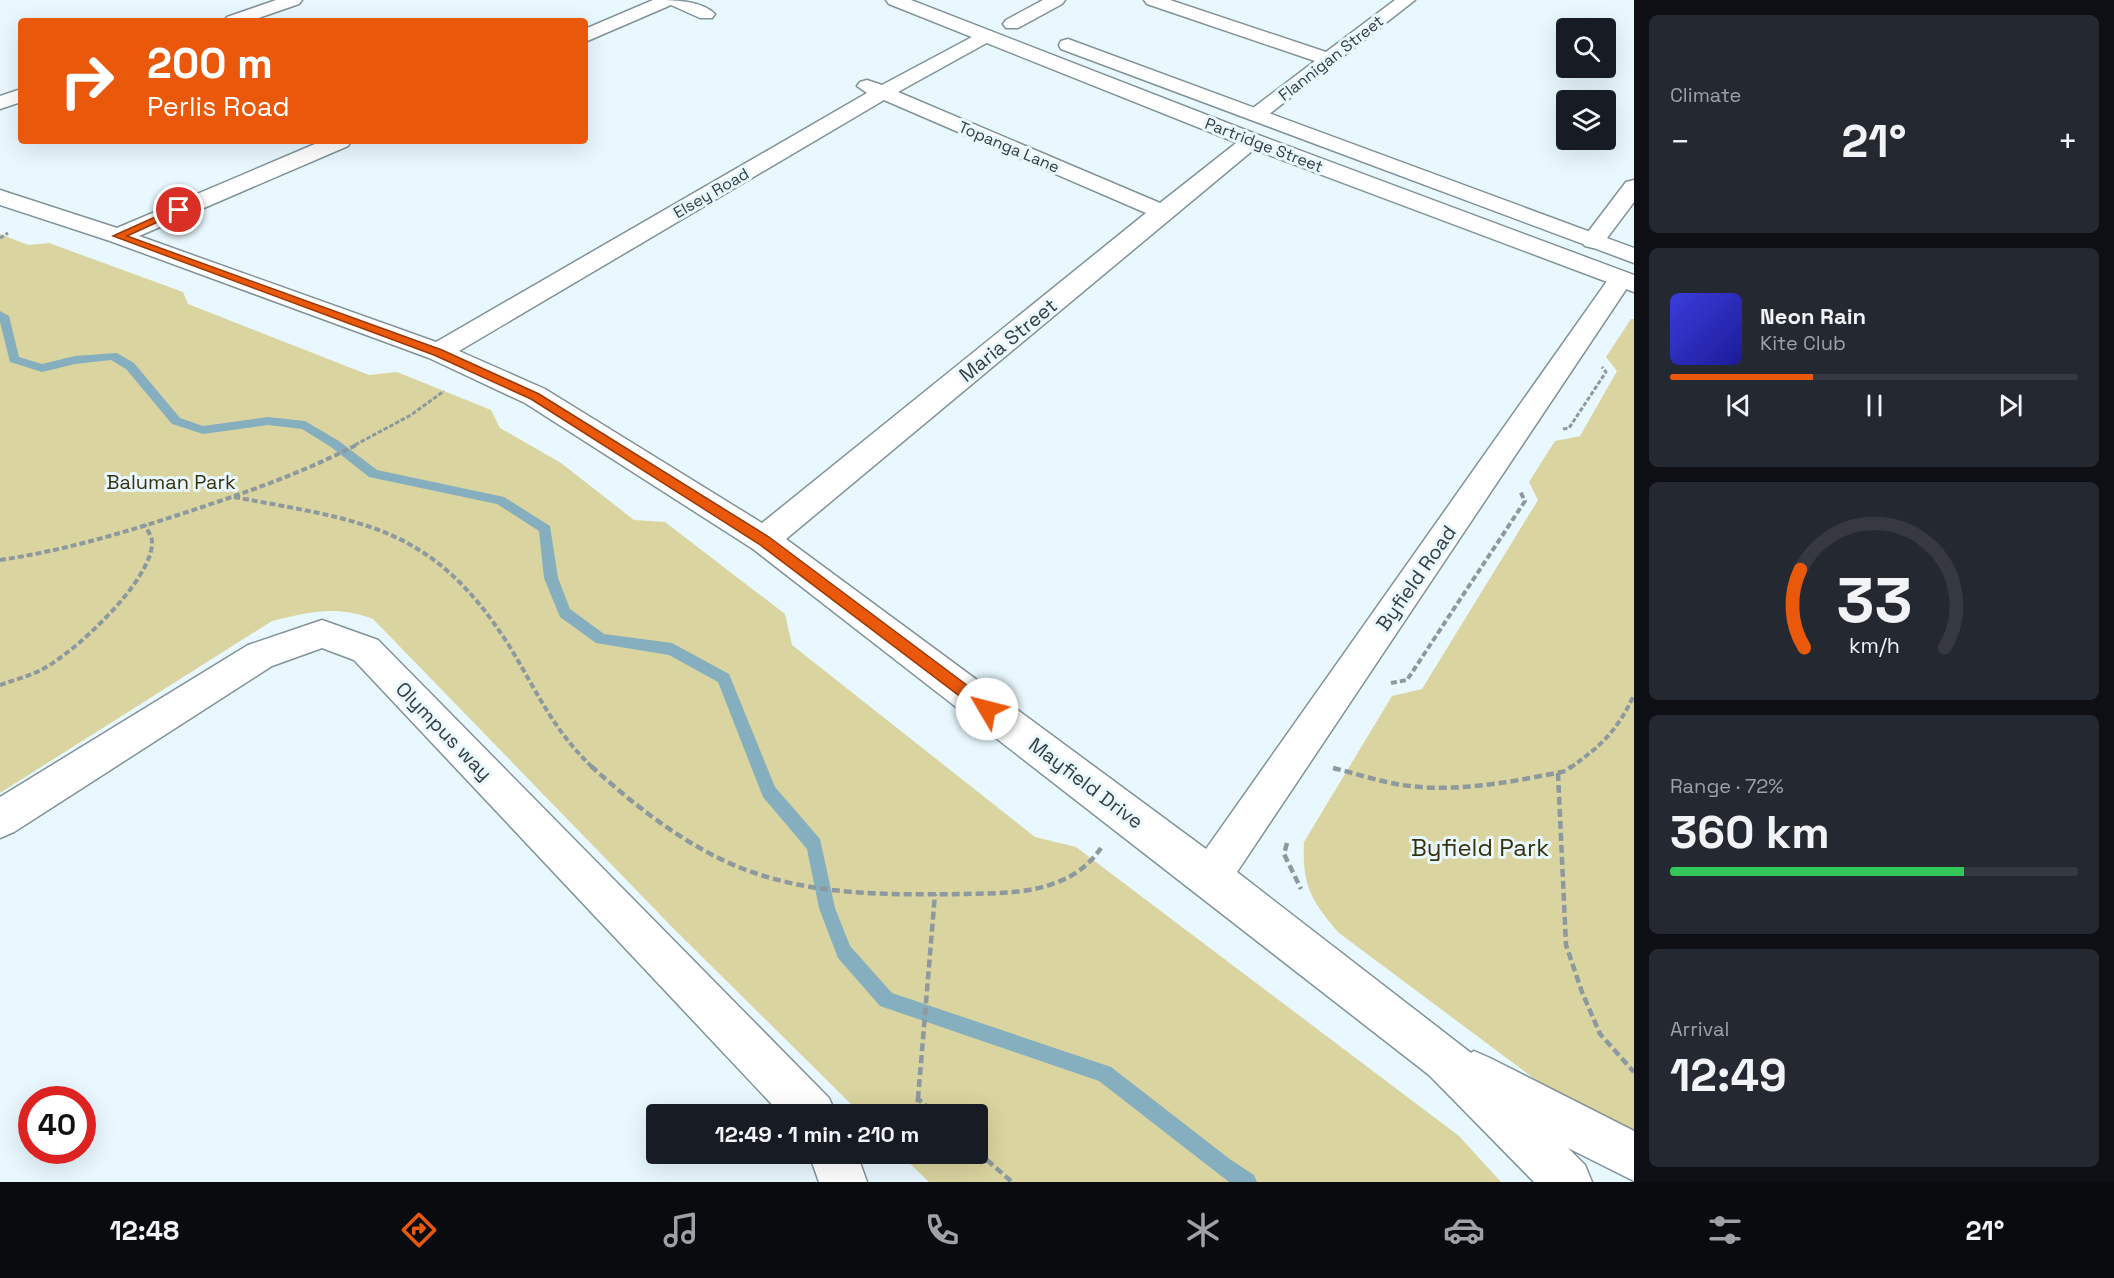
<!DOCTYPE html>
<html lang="en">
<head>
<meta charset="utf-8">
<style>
  body { margin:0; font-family:"Space Grotesk",sans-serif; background:#242831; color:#f1f3f6; height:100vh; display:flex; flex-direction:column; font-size:22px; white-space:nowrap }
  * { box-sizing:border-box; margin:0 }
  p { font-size:20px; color:#9ea1a6 }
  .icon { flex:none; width:33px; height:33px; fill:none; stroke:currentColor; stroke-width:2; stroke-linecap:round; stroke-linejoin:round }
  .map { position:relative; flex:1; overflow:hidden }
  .side { display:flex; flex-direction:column; gap:15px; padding:15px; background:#0d0f14; width:480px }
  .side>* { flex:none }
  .banner { position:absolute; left:18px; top:18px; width:570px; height:126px; border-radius:6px; box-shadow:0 6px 24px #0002; background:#ea580c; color:#fff; overflow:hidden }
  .buttons { position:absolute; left:1556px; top:18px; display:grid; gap:12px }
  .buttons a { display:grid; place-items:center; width:60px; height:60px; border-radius:6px; background:#171b24; box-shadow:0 6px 24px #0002; font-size:30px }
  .speed { position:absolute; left:18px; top:1086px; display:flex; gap:12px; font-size:30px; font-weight:700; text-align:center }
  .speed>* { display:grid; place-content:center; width:78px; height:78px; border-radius:50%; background:#171b24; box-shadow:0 6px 24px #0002; line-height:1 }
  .speed .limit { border:9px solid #d22; background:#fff; color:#111 }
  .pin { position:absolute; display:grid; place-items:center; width:51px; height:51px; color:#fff; margin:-26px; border:3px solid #fff; border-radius:50%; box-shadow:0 2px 6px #0007 }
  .me { position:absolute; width:66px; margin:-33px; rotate:307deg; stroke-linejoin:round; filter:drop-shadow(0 0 4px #0008) }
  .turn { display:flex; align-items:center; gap:21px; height:126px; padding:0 30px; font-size:27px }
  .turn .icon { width:78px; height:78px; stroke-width:2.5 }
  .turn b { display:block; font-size:42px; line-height:51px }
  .big { font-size:45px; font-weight:600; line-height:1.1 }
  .side .widget { flex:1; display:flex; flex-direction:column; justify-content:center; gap:9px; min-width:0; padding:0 21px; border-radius:9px; background:#242831 }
  .side .dial { align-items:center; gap:0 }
  .dial svg { height:156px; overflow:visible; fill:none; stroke:#363941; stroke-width:7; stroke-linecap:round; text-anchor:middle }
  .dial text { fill:#f1f3f6; stroke:none }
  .song { display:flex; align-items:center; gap:18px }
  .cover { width:72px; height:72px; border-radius:9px; background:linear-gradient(135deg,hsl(240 70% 55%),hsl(240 70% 35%)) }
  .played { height:6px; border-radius:3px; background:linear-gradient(90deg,#ea580c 35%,#363941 35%) }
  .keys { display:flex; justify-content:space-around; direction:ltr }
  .heat { display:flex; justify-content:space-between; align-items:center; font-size:33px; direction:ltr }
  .charge { height:9px; border-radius:4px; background:linear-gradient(90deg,#34c759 72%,#363941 0) }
  .trip { position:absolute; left:646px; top:1104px; width:342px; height:60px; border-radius:6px; background:#171b24; box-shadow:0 6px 24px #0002; font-weight:600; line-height:60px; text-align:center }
  .tabs { display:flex; height:96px; justify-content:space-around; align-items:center; background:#090b0e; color:#9ea1a6 }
  .tabs .icon { width:42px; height:42px }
  .tabs .selected { color:#ea580c }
  .tabs b { font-size:27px; color:#f1f3f6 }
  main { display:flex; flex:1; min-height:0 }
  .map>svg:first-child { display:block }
  .green { fill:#dad4a0 }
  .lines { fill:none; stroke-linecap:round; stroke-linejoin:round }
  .stream { fill:#85aebf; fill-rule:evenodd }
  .minor-casing { stroke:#809299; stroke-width:3 }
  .major-casing { stroke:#809299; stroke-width:3 }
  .path-far2 { stroke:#8d999e; stroke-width:3; stroke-dasharray:4.5 2; stroke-linecap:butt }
  .path-far1 { stroke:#8d999e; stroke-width:4; stroke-dasharray:6 3; stroke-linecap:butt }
  .path { stroke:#8d999e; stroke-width:4.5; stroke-dasharray:8 4; stroke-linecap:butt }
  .minor { fill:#fff; fill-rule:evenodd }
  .major { fill:#fff; fill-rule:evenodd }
  .route { fill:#ea580c; stroke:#983908; stroke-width:1.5 }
  .labels { text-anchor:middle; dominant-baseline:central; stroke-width:6; stroke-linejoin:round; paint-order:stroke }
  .far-street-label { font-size:16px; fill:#353d40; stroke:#e8f8fe }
  .street-label { font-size:20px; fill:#353d40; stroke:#e8f8fe }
  .park-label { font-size:20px; fill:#37320d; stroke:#e8f8fe }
  .near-park-label { font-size:24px; fill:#37320d; stroke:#e8f8fe }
</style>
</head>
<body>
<main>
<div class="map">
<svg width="1634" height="1182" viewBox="0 0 1634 1182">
  <rect width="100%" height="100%" fill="#e8f8fe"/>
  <g class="green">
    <path d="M0,234L28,245L49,243L183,292L188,304L369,375L397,372L491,410L500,428L561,463L634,520L665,522L785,614L792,645L1035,837L1076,847L1459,1136L1501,1182H929L900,1154H978V1114H861L673,928L373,619C335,605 310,612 272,621L0,793Z"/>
    <path d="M1631,319H1634V1135L1552,1092L1339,933C1311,901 1302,885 1304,842L1392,696L1422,689L1538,500L1529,482L1555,441L1580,436L1617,371L1606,357Z"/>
  </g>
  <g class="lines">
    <polygon class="stream" points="0,311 9,316 19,357 42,364 75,356 117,353 134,363 180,418 203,426 268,417 305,421 339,441 377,470 504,497 550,526 558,578 570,609 604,634 672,643 729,674 775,787 820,839 835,908 850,946 892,993 1111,1067 1231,1160 1254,1175 1257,1182 1229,1182 1099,1081 880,1006 838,958 819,908 807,849 763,797 718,682 669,655 596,643 560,617 544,578 539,531 497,504 369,477 331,447 302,429 268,425 203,434 172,424 126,369 111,360 75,364 42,372 10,362 0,322"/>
    <defs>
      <g id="minor">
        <polygon points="276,0 302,0 299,4 250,21 224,21 227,17"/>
        <path d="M653,0C673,0 701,0 715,14L712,18H700L671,5L585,42V29Z"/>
        <polygon points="1043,0 1065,0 1062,4 1018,28 1006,28 1003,24 1006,20"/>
        <polygon points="1144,0 1170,0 1326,52 1395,0 1415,0 1263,119 1256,121 1249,119 1246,115 1249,111 1315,61 1147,4"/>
        <path d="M985,30L992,32L994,36L992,40L898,92L1160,203L1245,136L1253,135L1261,136L1264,141L786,539L1206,849L1612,274L1621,271L1630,274L1633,279L1237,872L1471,1053L1474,1051L1490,1058L1634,1131V1181L1568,1148L1585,1165L1592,1182H1534L1429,1075L753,549L525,403L429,358L110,241L0,205V190L117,228L322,141H351L348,146L139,236L436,342L867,93L857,86L860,82L867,80L882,85ZM884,100L1146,213L762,523L545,389L459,351Z"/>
        <polygon points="21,89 21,102 0,109 0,96"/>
        <polygon points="1634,180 1634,202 1601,246 1593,248 1585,246 1581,241 1585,236 1626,182"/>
        <polygon points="322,620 378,640 829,1098 836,1114 781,1114 354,660 322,648 272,666 14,832 0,838 0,797 248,645"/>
        <polygon points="809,1154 857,1154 867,1182 819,1182"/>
      </g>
      <g id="major">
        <polygon points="886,0 911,0 1261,136 1634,275 1634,292 1245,146 889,4"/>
        <polygon points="1068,39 1634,248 1634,263 1061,49 1059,45 1061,41"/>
      </g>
    </defs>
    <use href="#minor" class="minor-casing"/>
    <use href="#major" class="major-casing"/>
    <g class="path-far2">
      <polyline points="0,238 8,233"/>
      <polyline points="1563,429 1569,428 1606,372 1602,367"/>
      <polyline points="355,445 411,415 444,391"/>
    </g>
    <g class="path-far1">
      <path d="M234,497C362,521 432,525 508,644C537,691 552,729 593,768"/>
      <path d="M0,560C61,551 120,534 178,515C239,495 301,474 358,444"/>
      <polyline points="1391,683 1407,680 1525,501 1520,491"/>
      <path d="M0,685C14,680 30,676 43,669C75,652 153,580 152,542C152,536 147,530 145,525"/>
      <path d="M1570,768C1602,745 1617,731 1634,695"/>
    </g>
    <g class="path">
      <path d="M591,766C635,806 686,846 741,868C812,896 890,895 965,894C995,893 1027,894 1055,883C1075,876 1089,865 1101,848"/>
      <path d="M1333,768C1354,773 1375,780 1396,784C1453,794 1511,782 1566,771L1572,766"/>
      <polyline points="1558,773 1566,945 1582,992 1600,1034 1634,1072"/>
      <polyline points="1287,843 1284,854 1301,889"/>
      <polyline points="918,1099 935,894"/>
      <polyline points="915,1114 918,1099 936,1114"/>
      <polyline points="978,1152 1012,1182"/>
      <polyline points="905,1162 907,1154"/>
    </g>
    <use href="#minor" class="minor"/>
    <use href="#major" class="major"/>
  </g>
  <polygon class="route" points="175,208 184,210 127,236 442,350 539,394 769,537 992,704 994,709 992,713 987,715 982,713 759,544 531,399 434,355 113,236"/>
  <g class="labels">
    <g class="far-street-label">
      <text transform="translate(1331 58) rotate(-38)">Flannigan Street</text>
      <text transform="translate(1264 145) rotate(21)">Partridge Street</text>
      <text transform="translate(1009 147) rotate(23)">Topanga Lane</text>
      <text transform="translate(711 193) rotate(-30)">Elsey Road</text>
    </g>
    <g class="street-label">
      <text transform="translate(1008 340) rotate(-39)">Maria Street</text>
      <text transform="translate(1416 578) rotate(-55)">Byfield Road</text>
      <text transform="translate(444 731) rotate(46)">Olympus way</text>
      <text transform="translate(1086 783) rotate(37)">Mayfield Drive</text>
    </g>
    <g class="park-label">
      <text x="171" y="482">Baluman Park</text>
    </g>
    <g class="near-park-label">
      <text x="1480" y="847">Byfield Park</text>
    </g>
  </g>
</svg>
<div class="buttons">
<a><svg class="icon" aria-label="search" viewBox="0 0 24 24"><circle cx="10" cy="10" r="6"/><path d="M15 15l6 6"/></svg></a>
<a><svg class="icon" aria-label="layers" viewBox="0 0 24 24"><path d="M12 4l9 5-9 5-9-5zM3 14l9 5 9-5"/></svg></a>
</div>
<div class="speed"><div class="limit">40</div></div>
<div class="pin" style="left:179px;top:210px;background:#d93025"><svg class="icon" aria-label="arrive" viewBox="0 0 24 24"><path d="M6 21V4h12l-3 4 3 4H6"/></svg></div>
<svg class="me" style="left:987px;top:709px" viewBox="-20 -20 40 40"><circle r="19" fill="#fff"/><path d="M0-13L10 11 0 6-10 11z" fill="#ea580c"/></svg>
<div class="trip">12:49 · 1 min · 210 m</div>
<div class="banner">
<div class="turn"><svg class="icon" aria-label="right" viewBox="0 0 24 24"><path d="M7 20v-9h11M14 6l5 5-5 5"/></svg><div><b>200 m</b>Perlis Road</div></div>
</div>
</div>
<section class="side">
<div class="widget"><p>Climate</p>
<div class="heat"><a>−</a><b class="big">21°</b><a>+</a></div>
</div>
<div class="widget">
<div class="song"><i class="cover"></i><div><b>Neon Rain</b><p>Kite Club</p></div></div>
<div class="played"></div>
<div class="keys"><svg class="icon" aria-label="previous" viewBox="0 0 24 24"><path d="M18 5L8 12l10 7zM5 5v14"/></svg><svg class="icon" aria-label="pause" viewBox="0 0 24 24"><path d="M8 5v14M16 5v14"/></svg><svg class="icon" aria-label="next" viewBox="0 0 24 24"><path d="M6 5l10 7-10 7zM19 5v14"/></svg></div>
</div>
<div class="widget dial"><svg viewBox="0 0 100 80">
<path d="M14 69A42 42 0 1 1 86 69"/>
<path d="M14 69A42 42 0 0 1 12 29" stroke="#ea580c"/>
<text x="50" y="56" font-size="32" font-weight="700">33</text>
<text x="50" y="72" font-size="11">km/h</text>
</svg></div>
<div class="widget"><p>Range · 72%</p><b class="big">360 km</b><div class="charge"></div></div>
<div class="widget"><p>Arrival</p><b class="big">12:49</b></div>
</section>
</main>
<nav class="tabs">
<b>12:48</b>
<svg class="icon selected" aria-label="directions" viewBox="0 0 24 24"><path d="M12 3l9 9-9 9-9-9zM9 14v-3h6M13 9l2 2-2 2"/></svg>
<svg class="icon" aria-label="music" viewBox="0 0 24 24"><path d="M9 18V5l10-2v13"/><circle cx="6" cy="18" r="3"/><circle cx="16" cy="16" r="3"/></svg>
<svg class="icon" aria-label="phone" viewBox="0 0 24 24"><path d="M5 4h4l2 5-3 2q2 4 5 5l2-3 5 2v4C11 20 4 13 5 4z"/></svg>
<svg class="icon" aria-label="climate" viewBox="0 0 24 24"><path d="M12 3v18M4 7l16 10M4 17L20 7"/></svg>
<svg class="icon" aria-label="car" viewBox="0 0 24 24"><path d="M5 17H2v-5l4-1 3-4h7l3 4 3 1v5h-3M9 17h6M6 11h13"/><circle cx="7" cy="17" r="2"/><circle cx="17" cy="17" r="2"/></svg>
<svg class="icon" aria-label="filters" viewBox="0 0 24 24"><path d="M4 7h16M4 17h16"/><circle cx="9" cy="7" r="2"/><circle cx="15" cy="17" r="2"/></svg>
<b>21°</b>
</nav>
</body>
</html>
